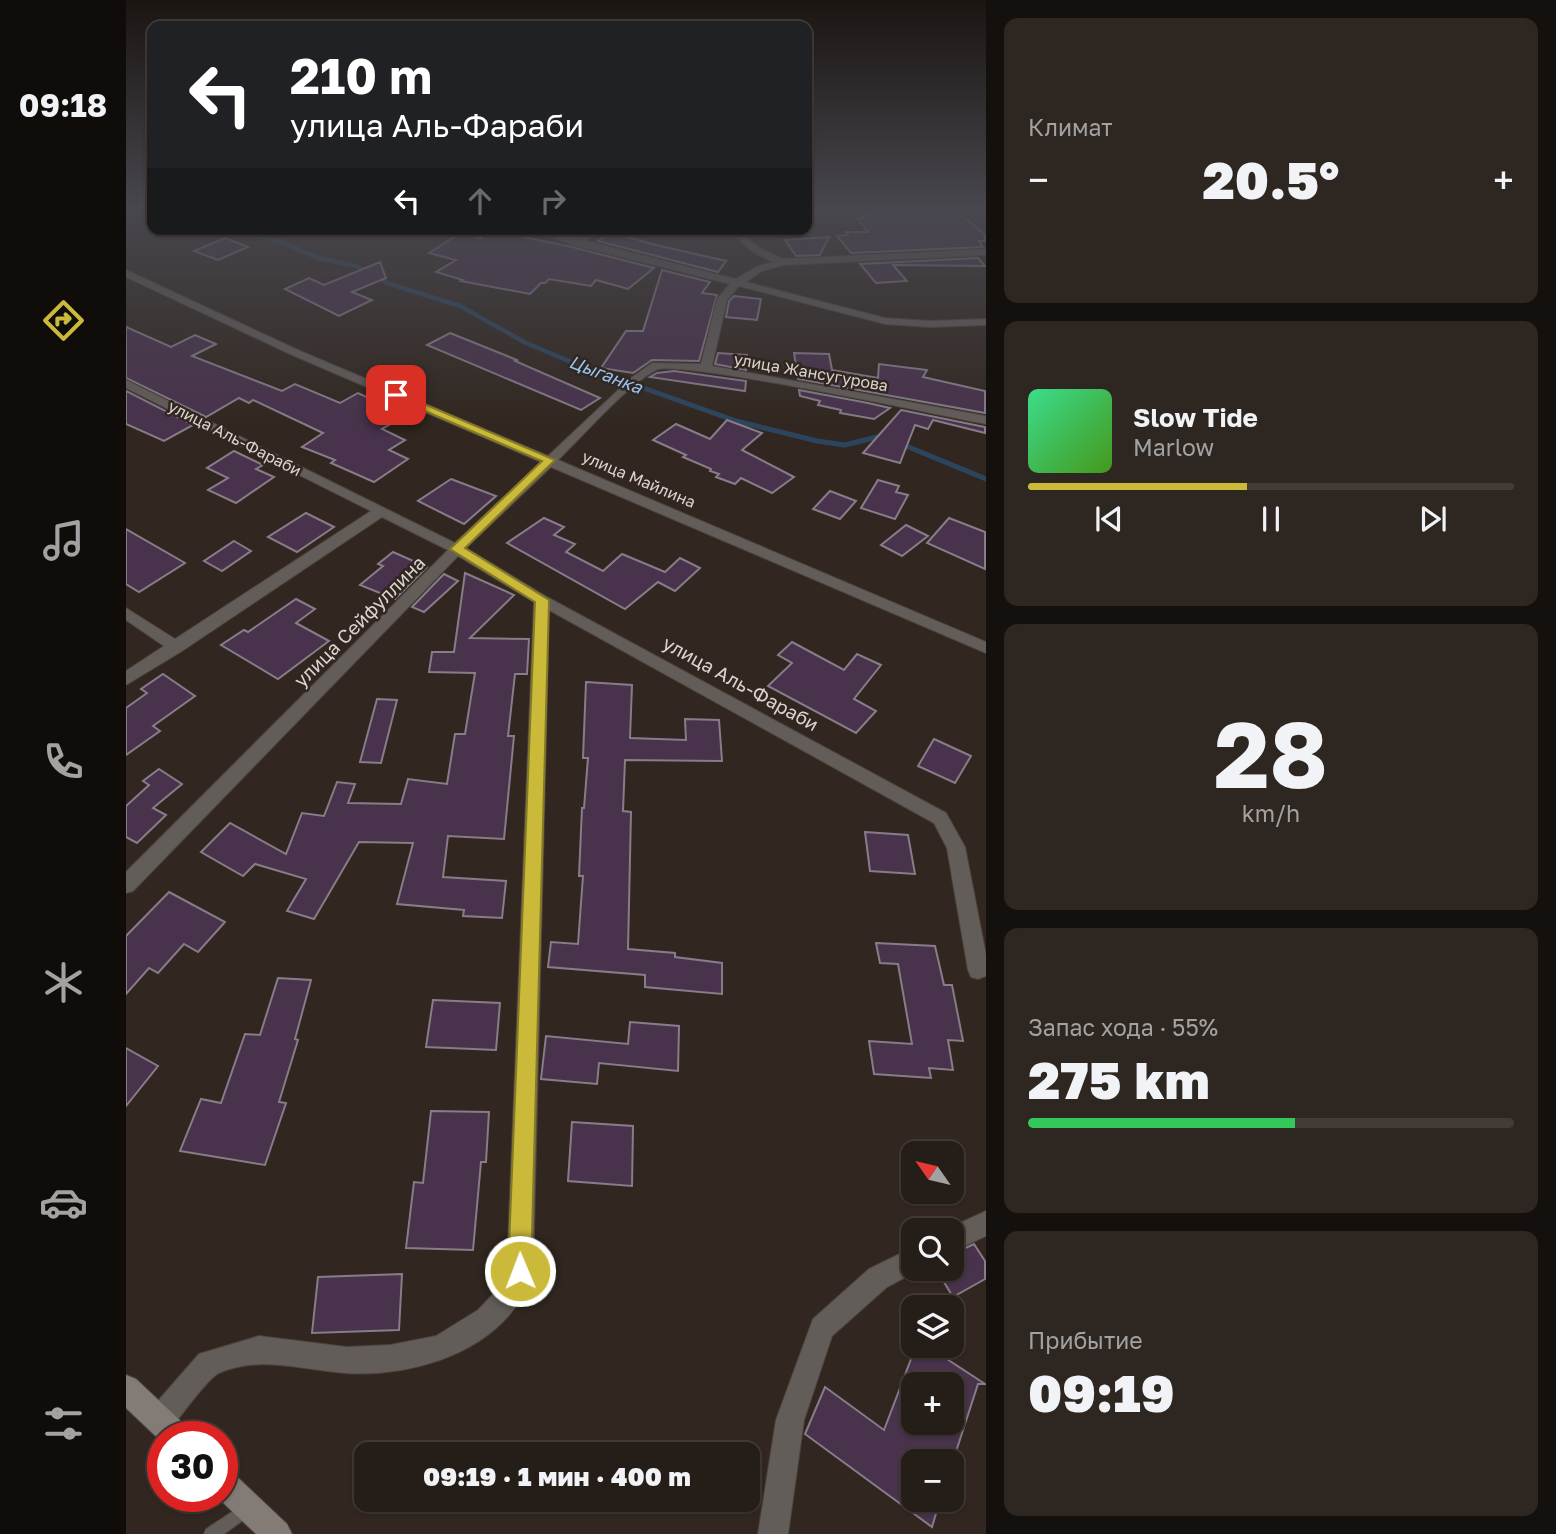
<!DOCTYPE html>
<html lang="ru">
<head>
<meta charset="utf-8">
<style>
  body { margin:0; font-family:"Golos Text",sans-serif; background:#2d2621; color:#f1f3f6; height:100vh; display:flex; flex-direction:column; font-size:26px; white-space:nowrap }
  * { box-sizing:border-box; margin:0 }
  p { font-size:23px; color:#a3a2a2 }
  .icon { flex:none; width:38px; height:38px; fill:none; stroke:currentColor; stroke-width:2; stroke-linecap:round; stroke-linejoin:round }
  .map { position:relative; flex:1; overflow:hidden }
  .side { display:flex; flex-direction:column; gap:18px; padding:18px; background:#14100d; width:570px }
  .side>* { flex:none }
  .top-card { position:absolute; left:21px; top:21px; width:665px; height:214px; border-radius:14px; box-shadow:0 2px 5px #0004,0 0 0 2px #423b37; background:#202124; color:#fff; overflow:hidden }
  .needle { width:46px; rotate:304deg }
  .fabs { position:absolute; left:775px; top:1141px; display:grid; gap:14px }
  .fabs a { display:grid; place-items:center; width:63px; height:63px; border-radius:14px; background:#251d18; box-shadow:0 2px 5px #0004,0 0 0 2px #423b37; font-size:35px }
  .speed { position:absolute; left:21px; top:1421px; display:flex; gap:14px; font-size:35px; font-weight:700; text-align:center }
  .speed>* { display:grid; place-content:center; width:91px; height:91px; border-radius:50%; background:#251d18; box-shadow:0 2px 5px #0004,0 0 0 2px #423b37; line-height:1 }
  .speed .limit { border:10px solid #d22; background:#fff; color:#111 }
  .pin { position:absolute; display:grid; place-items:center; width:60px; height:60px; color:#fff; margin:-30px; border-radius:14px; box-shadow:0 4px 10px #0006 }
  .me { position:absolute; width:77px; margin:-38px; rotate:359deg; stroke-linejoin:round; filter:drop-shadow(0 0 5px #0008) }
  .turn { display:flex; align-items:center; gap:24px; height:147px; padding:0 28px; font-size:32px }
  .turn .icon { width:91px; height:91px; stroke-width:2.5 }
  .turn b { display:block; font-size:49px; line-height:60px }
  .lanes { display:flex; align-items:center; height:66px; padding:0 28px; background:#0003; justify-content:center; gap:35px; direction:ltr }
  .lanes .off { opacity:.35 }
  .big { font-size:52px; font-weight:800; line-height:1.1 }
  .side .card { flex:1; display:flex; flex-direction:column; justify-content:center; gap:10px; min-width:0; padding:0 24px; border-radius:14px; background:#2d2621 }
  .side .dial { align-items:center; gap:0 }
  .dial b { font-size:91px; line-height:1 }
  .song { display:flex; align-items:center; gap:21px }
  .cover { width:84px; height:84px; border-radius:10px; background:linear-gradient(135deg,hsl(150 70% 55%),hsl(100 70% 35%)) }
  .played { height:7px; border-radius:4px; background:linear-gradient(90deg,#cbba39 45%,#423b37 45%) }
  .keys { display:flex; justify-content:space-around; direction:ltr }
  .heat { display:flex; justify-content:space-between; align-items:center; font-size:38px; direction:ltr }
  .charge { height:10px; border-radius:5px; background:linear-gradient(90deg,#34c759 55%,#423b37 0) }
  .trip { position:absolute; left:228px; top:1442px; width:406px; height:70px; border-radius:14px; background:#251d18; box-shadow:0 2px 5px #0004,0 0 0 2px #423b37; font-weight:800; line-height:70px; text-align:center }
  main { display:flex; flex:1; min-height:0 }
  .tab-bar { display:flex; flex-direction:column; width:126px; justify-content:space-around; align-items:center; background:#0f0c0a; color:#a3a2a2 }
  .tab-bar .icon { width:49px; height:49px }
  .tab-bar .on { color:#cbba39 }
  .tab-bar b { font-size:32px; color:#f1f3f6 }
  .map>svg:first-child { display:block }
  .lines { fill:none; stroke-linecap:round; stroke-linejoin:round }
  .stream-far1 { stroke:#2c455f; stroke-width:4.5 }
  .stream { stroke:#2c455f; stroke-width:5 }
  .building { fill:#48324c; stroke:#867d88; stroke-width:2; fill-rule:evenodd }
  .lane-casing { stroke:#4c433c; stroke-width:2 }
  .street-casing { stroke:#4c433c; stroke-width:2 }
  .secondary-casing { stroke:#4c433c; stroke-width:2 }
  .lane { fill:#635d5a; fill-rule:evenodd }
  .street { fill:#635d5a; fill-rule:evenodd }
  .secondary { fill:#837b75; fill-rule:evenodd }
  .route { fill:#cbba39; stroke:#847925; stroke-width:2 }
  .labels { text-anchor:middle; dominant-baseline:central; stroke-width:5; stroke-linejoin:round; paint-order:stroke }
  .far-street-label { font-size:16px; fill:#dad3cf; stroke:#312720 }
  .far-water-label { font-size:18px; font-style:italic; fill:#96c5f4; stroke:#312720 }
  .street-label { font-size:19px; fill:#dad3cf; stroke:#312720 }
</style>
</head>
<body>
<main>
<nav class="tab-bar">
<b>09:18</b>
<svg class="icon on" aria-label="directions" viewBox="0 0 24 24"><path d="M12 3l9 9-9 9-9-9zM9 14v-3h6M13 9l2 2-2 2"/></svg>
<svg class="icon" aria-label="music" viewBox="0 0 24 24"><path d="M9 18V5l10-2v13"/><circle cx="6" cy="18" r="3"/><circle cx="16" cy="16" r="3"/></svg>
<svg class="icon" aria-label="phone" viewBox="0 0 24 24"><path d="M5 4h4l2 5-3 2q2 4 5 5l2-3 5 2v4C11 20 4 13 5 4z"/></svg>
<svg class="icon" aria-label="climate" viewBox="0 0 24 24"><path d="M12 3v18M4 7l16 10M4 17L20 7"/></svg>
<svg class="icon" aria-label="car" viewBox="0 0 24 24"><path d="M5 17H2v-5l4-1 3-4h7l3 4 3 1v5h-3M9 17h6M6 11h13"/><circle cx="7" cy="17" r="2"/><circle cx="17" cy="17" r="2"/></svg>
<svg class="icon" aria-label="filters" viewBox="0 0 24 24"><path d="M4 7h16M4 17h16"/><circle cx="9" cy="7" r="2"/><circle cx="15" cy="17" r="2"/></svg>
</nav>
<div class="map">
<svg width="860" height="1534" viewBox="0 0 860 1534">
  <rect width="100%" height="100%" fill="#312720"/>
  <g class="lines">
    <polyline class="stream-far1" points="109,229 158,243 192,258 230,266 264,284 334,306 400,343 457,367"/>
    <g class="stream">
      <polyline points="453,365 610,421 691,441 719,445 755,436 759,438"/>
      <polyline points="773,443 860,479"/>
    </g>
  </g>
  <g class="building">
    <polygon points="805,210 830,210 859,235 859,241 853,241 857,247 725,253 711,236 722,235 720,232 742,232 731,218 738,218 736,215"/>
    <polygon points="364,230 446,247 528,268 502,289 470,280 465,286 423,279 419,283 415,283 404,294 335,281 337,280 310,272 330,260 303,253 333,234 355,238"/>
    <polygon points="484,232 530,245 600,261 592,272 472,241"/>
    <polygon points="703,237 694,255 670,256 659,240"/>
    <polygon points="99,238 122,247 92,260 68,251"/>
    <polygon points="852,258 859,266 767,265 781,281 750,283 734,264"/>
    <polygon points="254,262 260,278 226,292 246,300 213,316 159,289 183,278 198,285"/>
    <polygon points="536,270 584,282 576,293 591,295 573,361 526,360 507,373 475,368 500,331 517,331"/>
    <polygon points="608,296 635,299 631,320 600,317 603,301"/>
    <polygon points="0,327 45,347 69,335 90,344 66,356 156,391 169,384 214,403 232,393 280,415 256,429 279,440 263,450 282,459 248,482 205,463 209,460 176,447 197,433 127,400 123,403 113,398 80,417 0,378"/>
    <polygon points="324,333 391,360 389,361 474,398 455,410 301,345"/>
    <polygon points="592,353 621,355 620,370 589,364"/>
    <polygon points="668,353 703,354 706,370 752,378 753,364 801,370 797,377 859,391 859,413 672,379"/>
    <polygon points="548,371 620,381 619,391 524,377 531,373"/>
    <polygon points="673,390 742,403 764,408 748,419 714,413 715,410 692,405 694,401 674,396"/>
    <polygon points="0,391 67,425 38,441 0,424"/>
    <polygon points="775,410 859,427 859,433 807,420 802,429 789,425 774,463 737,453"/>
    <polygon points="601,420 636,433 616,450 668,477 646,493 615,478 609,484 590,477 593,474 584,471 585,469 557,457 560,455 527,440 550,424 584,439"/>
    <polygon points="108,451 137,465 130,469 148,477 110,503 82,490 102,478 81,468"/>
    <polygon points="325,479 370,496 338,524 292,501"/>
    <polygon points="752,480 773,486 770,492 782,495 769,519 735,508"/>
    <polygon points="704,491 730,501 714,519 687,509"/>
    <polygon points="180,513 208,527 171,552 142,537"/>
    <polygon points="418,518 438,527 428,535 449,544 440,552 477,571 496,554 539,572 554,558 574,568 549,591 532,582 499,609 381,543"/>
    <polygon points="823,518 859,532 859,569 801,543"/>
    <polygon points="780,525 802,536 776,556 755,545"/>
    <polygon points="0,529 59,563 13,592 0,584"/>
    <polygon points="108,541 125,551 96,571 78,561"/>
    <polygon points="267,552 301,567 269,599 234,585 257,566 252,564"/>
    <polygon points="339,573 388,595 344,638 403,639 401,674 389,674 382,736 388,736 378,839 322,836 317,877 380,881 376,918 337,916 338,910 271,904 287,843 233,842 188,919 161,911 180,879 129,864 117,876 75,852 104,823 160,854 176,813 198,816 211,782 229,784 222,803 275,804 282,779 321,784 329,734 339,734 349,673 303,672 306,652 328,652"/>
    <polygon points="318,574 332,581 298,612 286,607"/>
    <polygon points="170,599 189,609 170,623 203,641 152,679 95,645 118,630 122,632"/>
    <polygon points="666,642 718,670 731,654 755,665 728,699 750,711 730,733 642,686 666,663 652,655"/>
    <polygon points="37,674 69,696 27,726 34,731 0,755 0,708 21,693 15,689"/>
    <polygon points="460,682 506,685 504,738 560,740 559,719 593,720 596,761 499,760 497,811 505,812 502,949 549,953 549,957 596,963 596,994 519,987 519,975 422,967 425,942 452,944 457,876 453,876 456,808 458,808 462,758 457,758"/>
    <polygon points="251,699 271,700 255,763 234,762"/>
    <polygon points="808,739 845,756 829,783 792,766"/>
    <polygon points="33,769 56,784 27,808 40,815 11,843 0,837 0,806 23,785 17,781"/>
    <polygon points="739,832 782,835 789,874 744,871"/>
    <polygon points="43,892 99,922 72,952 58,944 32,973 23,968 0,994 0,936"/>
    <polygon points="750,943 809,946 818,985 826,985 837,1041 822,1040 827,1070 803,1068 805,1078 748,1074 743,1041 786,1044 772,964 754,963"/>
    <polygon points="152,978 185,980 169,1039 172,1040 153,1102 160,1103 139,1165 54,1151 75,1099 95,1103 119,1034 134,1035"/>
    <polygon points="307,1000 374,1003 370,1050 300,1047"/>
    <polygon points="504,1022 553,1026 552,1071 473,1063 471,1084 415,1079 420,1036 502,1044"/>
    <polygon points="0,1048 32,1066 0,1106"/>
    <polygon points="305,1111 363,1112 360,1162 355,1162 347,1250 280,1248 288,1182 297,1183"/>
    <polygon points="446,1122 507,1126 506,1186 442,1181"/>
    <polygon points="848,1244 859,1261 859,1279 827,1297 810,1269 826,1269 826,1254"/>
    <polygon points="276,1274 273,1330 186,1333 192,1277"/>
    <path d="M790,1346H801L859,1384H852L827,1461H788V1500H814L806,1527L679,1434L699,1387L758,1430ZM788,1384H826V1423H788Z"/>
  </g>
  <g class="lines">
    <defs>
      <polygon id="lane" points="118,1504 123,1506 125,1511 123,1516 98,1534 78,1534 80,1529"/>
      <g id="street">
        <path d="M400,229H416L451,238L464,229H474L460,241L610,279L630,267L647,262L627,252L601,229H611L633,248L657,259L860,249V255L657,265L636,271L620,282L759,318L804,321L860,319V325L804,327L759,324L613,286L601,300L586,366L860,416V424C817,416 551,359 530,370C501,385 457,436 432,460L860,642V653L425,467L340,548L421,597L820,813L839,847L860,955V976L852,979L845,977L842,970L821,848L808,823L423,610L407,1271C401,1283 396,1299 388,1309C351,1358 278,1377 219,1373C176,1370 134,1355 93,1373C82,1378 53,1418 44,1430L34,1434L24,1430L20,1420L24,1410L73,1354L133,1336L221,1347L264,1345L310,1336L352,1310L371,1290L381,1269L408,602L332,556L7,891L0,893V872L322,550L256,517L56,651L0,685V671L38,646L0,620V608L49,639L245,511L0,388V380L329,543L415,462L164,354L0,277V270L172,350L422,456L505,378L526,363L575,364L591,299L604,284L448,245Z"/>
        <polygon points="860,1211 860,1236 826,1252 826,1230 819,1230"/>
        <polygon points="788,1247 788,1269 795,1269 761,1287 706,1336 678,1420 662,1534 632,1534 650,1420 687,1319 743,1269"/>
      </g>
      <g id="secondary">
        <polygon points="0,1375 10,1379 61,1427 65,1437 37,1437 37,1443 0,1408"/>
        <polygon points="96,1468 106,1472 161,1524 166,1534 130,1534 90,1496 96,1496"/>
      </g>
    </defs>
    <use href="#lane" class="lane-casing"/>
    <use href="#street" class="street-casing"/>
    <use href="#secondary" class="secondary-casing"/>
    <use href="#lane" class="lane"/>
    <use href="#street" class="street"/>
    <use href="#secondary" class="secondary"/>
  </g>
  <linearGradient id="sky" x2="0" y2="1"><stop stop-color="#1b1512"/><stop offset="0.49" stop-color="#48474e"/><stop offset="1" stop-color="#48474e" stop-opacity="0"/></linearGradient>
  <rect width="860" height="425" fill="url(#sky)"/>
  <polygon class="route" points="270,392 429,460 339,548 423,600 405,1271 402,1279 394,1283 386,1279 382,1271 409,602 324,549 416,461 266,397 266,393"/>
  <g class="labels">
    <g class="far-street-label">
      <text transform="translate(685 372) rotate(10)">улица Жансугурова</text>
      <text transform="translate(109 438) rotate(27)">улица Аль-Фараби</text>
      <text transform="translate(513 479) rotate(23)">улица Майлина</text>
    </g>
    <g class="far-water-label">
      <text transform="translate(480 374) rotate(21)">Цыганка</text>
    </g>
    <g class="street-label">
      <text transform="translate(233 621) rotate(-45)">улица Сейфуллина</text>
      <text transform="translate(615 683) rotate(29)">улица Аль-Фараби</text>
    </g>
  </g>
</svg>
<div class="fabs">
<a><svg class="needle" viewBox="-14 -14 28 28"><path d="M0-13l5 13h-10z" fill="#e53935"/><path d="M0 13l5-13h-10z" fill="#a3a2a2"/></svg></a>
<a><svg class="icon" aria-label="search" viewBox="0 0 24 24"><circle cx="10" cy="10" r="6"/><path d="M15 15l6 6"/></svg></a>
<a><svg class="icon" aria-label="layers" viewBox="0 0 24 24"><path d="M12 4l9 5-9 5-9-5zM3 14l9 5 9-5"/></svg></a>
<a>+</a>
<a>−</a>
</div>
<div class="speed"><div class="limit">30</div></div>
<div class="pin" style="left:270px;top:395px;background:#d93025"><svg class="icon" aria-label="arrive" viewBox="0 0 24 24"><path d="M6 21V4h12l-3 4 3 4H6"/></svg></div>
<svg class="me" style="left:394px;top:1271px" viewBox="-20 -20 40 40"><circle r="17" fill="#cbba39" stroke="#fff" stroke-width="3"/><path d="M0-11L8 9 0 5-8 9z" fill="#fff"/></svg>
<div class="trip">09:19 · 1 мин · 400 m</div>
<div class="top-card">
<div class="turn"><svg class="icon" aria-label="left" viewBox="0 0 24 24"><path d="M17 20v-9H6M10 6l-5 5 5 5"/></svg><div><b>210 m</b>улица Аль-Фараби</div></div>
<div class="lanes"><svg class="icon" aria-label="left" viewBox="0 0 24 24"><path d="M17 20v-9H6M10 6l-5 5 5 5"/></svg><svg class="icon off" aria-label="ahead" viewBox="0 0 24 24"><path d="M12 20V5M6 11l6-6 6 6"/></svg><svg class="icon off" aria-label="right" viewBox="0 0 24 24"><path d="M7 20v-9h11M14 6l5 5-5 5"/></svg></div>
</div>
</div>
<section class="side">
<div class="card"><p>Климат</p>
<div class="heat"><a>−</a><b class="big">20.5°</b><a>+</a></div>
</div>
<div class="card">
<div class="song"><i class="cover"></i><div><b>Slow Tide</b><p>Marlow</p></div></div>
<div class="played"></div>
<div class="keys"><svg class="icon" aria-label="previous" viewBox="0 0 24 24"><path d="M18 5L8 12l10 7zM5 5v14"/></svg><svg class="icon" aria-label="pause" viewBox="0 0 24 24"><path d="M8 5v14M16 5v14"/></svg><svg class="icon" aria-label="next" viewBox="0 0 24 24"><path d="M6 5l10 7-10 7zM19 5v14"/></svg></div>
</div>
<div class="card dial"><b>28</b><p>km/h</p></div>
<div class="card"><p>Запас хода · 55%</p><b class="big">275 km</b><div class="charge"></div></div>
<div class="card"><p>Прибытие</p><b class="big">09:19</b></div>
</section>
</main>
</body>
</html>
